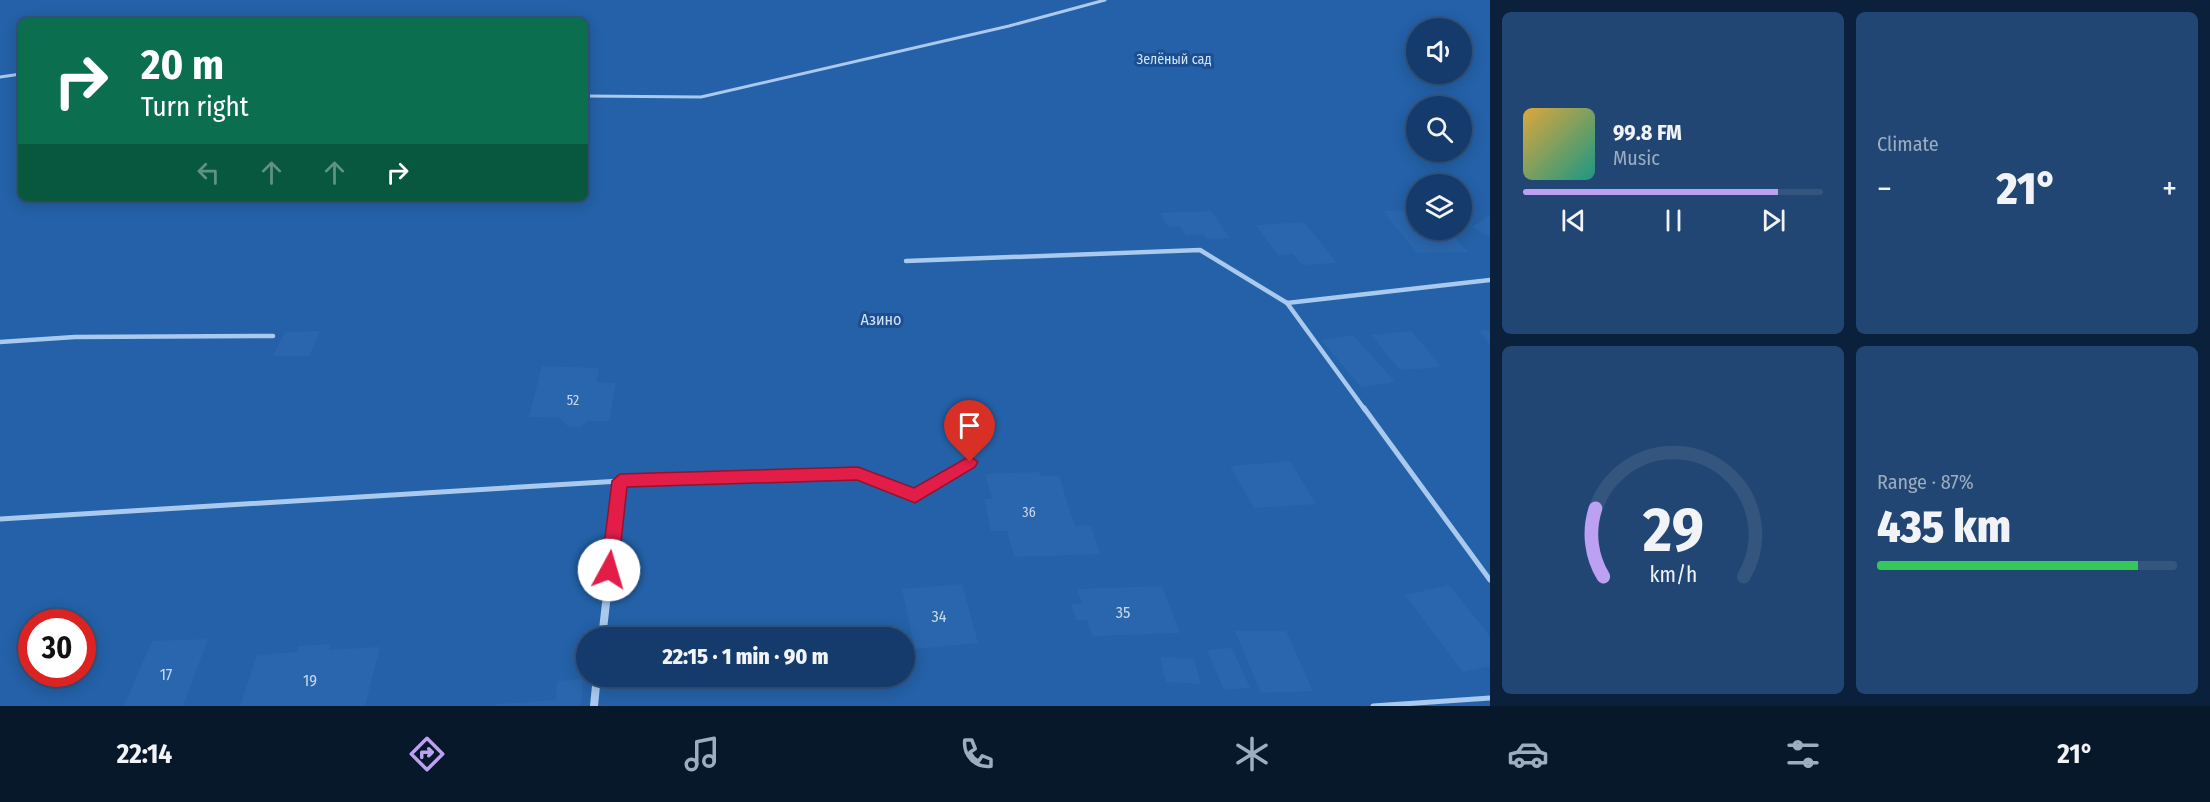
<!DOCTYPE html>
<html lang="en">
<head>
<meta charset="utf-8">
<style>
  body { margin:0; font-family:"Fira Sans Condensed",sans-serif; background:#214673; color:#f1f3f6; height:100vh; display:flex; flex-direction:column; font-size:22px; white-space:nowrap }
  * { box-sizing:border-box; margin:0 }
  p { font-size:20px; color:#9dadc1 }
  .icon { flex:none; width:33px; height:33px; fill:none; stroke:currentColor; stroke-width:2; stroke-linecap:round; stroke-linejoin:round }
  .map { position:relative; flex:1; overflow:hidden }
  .sheet { display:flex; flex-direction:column; gap:12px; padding:12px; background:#0b203b; width:720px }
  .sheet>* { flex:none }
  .guide { position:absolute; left:18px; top:18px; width:570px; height:183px; border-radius:9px; box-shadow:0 3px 15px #0003,0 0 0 2px #33557e; background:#0b6e4f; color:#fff; overflow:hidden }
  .fabs { position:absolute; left:1406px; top:18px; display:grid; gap:12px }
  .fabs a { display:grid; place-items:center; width:66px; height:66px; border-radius:50%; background:#143b6b; box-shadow:0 3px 15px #0003,0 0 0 2px #33557e; font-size:30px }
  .speed { position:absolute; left:18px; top:609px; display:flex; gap:12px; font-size:30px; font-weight:700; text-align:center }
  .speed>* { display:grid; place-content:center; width:78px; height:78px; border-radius:50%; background:#143b6b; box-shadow:0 3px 15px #0003,0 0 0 2px #33557e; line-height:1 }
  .speed .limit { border:9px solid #d22; background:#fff; color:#111 }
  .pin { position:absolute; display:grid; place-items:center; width:51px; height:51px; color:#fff; margin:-62px -26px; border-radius:50% 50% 50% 0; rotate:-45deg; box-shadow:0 0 6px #0007 }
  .pin .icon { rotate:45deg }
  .me { position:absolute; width:66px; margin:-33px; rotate:6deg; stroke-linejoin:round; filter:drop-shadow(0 0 4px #0008) }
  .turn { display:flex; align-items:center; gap:21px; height:126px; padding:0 24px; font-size:27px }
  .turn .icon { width:78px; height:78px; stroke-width:2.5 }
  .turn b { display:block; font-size:42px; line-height:51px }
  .lanes { display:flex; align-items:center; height:57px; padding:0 24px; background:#0003; justify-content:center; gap:30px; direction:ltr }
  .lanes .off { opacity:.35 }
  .big { font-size:45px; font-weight:800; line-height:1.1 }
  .sheet .tile { flex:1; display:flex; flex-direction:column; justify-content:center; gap:9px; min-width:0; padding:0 21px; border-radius:9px; background:#214673 }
  .sheet .dial { align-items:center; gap:0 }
  .dial svg { height:156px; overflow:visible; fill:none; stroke:#33557e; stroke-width:7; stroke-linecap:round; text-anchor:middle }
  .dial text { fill:#f1f3f6; stroke:none }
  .song { display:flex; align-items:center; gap:18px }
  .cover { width:72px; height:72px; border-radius:9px; background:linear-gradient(135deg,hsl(40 70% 55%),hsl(170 70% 35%)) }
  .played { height:6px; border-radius:3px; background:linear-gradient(90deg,#bca0f2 85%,#33557e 85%) }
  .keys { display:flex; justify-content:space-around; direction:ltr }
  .heat { display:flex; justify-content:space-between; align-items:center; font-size:33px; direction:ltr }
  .charge { height:9px; border-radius:4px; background:linear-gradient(90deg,#34c759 87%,#33557e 0) }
  .sheet .tiles { flex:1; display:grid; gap:12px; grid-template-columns:repeat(2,1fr) }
  .trip { position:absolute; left:576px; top:627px; width:339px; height:60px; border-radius:30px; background:#143b6b; box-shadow:0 3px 15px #0003,0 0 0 2px #33557e; font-weight:800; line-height:60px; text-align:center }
  .tab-bar { display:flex; height:96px; justify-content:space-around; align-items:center; background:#08182b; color:#9dadc1 }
  .tab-bar .icon { width:42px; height:42px }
  .tab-bar .active { color:#bca0f2 }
  .tab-bar b { font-size:27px; color:#f1f3f6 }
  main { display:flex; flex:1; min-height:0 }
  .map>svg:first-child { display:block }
  .green { fill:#2461a8; fill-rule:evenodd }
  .building { fill:#2a66ad }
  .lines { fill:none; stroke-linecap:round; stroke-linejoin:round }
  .lane-far2 { stroke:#a9c9ee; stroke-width:3 }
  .lane-far1 { stroke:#a9c9ee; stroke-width:4.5 }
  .lane { stroke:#a9c9ee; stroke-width:5 }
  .street { stroke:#a9c9ee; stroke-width:8 }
  .route { fill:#e11d48; stroke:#92132f; stroke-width:1.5 }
  .labels { text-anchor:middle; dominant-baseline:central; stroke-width:6; stroke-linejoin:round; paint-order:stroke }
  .far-park-label { font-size:14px; fill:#cfe3fa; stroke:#1b4f8f }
  .number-label { font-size:14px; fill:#cad9ea }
  .park-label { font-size:16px; fill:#cfe3fa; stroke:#1b4f8f }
  .near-number-label { font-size:16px; fill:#cad9ea }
</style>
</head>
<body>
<main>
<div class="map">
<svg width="1490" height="706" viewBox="0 0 1490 706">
  <rect width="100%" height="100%" fill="#1b4f8f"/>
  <path class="green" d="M0,0H1490V706H0ZM21,21H585V198H21ZM1416,28H1461V74H1416ZM1416,106H1461V152H1416ZM1416,184H1461V230H1416ZM32,622H82V674H32ZM586,638H904V676H586Z"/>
  <g class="building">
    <polygon points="1416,210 1416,230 1448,230 1468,252 1417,253 1383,211"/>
    <polygon points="1211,211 1230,238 1207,239 1203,234 1186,235 1180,226 1168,227 1160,213"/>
    <polygon points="1490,215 1490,237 1472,227"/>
    <polygon points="1304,222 1337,263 1302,265 1293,254 1278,255 1256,225"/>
    <polygon points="1490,330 1490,344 1478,331"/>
    <polygon points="320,331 310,356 273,356 285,332"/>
    <polygon points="1411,331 1442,367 1400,370 1371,335"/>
    <polygon points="1353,335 1395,382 1361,387 1321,340"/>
    <polygon points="542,366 599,368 596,382 616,383 609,421 588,421 580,427 567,426 561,418 529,417"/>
    <polygon points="1290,461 1316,504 1254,508 1230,466"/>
    <polygon points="1039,472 1040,476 1059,476 1075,526 1091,525 1100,554 1014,557 1007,531 991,531 984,499 992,499 985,474"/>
    <polygon points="962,584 978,643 915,649 902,589"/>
    <polygon points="1449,585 1490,636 1490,666 1463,672 1405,595"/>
    <polygon points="1162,586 1180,633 1092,636 1087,620 1076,620 1071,604 1082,604 1077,589"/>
    <polygon points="1235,631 1286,631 1313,691 1261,693"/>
    <polygon points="208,639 183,706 124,706 152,641"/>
    <polygon points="330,644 329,650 380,647 365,706 240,706 257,655 297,652 298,646"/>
    <polygon points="1232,648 1250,688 1224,690 1207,650"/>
    <polygon points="1160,657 1194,659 1201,684 1166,682"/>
    <polygon points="583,679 581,706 496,706 496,704 556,700 557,681"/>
  </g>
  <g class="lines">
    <g class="lane-far2">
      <polyline points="0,77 21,74"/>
      <polyline points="585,96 701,97 1009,26 1105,0"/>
    </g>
    <g class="lane-far1">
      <polyline points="906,261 1200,250 1287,303 1490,280"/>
      <polyline points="1287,303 1365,410"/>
      <polyline points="0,342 75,337 273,336"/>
    </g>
    <g class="lane">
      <polyline points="1364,408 1490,580"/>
      <polyline points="0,519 620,481 858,474 915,496 970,462"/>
      <polyline points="1373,706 1490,698"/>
    </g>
    <g class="street">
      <polyline points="602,638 620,481"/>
      <polyline points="594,706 597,676"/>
    </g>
  </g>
  <polygon class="route" points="970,456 978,462 975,467 915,503 857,480 627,487 618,570 615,576 609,578 604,576 601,570 612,481 620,474 858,467 914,488"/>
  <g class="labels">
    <g class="far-park-label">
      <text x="1174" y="59">Зелёный сад</text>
    </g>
    <g class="number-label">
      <text x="573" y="400">52</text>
      <text x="1029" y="512">36</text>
    </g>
    <g class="park-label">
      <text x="881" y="319">Азино</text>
    </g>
    <g class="near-number-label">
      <text x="1123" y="612">35</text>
      <text x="939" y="616">34</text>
      <text x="166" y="674">17</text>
      <text x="310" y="680">19</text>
    </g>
  </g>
</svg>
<div class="fabs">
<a><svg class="icon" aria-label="sound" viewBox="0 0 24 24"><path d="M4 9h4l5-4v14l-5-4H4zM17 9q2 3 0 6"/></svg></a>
<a><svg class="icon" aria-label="search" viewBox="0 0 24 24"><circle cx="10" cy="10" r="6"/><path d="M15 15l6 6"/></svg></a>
<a><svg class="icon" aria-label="layers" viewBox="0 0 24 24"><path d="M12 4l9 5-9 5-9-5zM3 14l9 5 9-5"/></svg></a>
</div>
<div class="speed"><div class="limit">30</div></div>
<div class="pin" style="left:970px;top:462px;background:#d93025"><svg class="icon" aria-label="arrive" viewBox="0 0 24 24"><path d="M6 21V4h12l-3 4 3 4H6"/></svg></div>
<svg class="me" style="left:609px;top:570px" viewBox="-20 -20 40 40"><circle r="19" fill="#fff"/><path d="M0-13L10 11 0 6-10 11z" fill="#e11d48"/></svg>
<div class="trip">22:15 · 1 min · 90 m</div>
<div class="guide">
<div class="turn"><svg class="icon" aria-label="right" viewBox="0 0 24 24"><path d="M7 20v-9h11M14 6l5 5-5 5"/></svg><div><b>20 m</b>Turn right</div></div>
<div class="lanes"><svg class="icon off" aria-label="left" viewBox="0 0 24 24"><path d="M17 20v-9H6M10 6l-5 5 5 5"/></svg><svg class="icon off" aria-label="ahead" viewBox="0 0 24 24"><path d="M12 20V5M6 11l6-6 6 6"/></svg><svg class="icon off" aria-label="ahead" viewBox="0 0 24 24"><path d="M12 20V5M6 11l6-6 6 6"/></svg><svg class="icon" aria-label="right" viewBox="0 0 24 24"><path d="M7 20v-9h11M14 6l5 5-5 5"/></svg></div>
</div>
</div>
<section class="sheet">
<div class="tiles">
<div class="tile">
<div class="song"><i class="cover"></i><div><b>99.8 FM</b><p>Music</p></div></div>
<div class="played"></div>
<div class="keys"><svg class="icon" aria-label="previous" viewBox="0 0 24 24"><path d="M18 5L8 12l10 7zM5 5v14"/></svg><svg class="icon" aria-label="pause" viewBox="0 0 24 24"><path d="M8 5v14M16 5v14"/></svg><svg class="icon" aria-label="next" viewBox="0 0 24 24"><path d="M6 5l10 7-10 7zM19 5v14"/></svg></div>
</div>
<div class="tile"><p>Climate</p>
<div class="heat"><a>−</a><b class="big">21°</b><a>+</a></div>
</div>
<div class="tile dial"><svg viewBox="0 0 100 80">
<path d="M14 69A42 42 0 1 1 86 69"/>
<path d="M14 69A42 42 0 0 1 10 34" stroke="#bca0f2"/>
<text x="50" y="56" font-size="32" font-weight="700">29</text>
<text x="50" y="72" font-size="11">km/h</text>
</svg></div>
<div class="tile"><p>Range · 87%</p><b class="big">435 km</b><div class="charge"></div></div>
</div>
</section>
</main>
<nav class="tab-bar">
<b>22:14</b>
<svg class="icon active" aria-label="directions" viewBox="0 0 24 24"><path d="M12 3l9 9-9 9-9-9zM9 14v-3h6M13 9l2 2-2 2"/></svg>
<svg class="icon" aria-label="music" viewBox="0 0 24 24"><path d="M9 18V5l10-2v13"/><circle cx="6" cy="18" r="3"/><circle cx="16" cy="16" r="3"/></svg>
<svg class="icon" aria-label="phone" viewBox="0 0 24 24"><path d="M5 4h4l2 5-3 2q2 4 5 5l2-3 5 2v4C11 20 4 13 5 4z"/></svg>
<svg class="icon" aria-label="climate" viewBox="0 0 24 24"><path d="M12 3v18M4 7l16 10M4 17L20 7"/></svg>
<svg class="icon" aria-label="car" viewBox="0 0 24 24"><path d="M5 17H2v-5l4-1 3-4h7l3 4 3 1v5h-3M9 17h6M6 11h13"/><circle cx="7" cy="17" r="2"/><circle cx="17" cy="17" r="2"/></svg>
<svg class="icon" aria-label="filters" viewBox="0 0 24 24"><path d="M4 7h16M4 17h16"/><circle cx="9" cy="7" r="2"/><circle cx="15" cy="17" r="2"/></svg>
<b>21°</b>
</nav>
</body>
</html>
